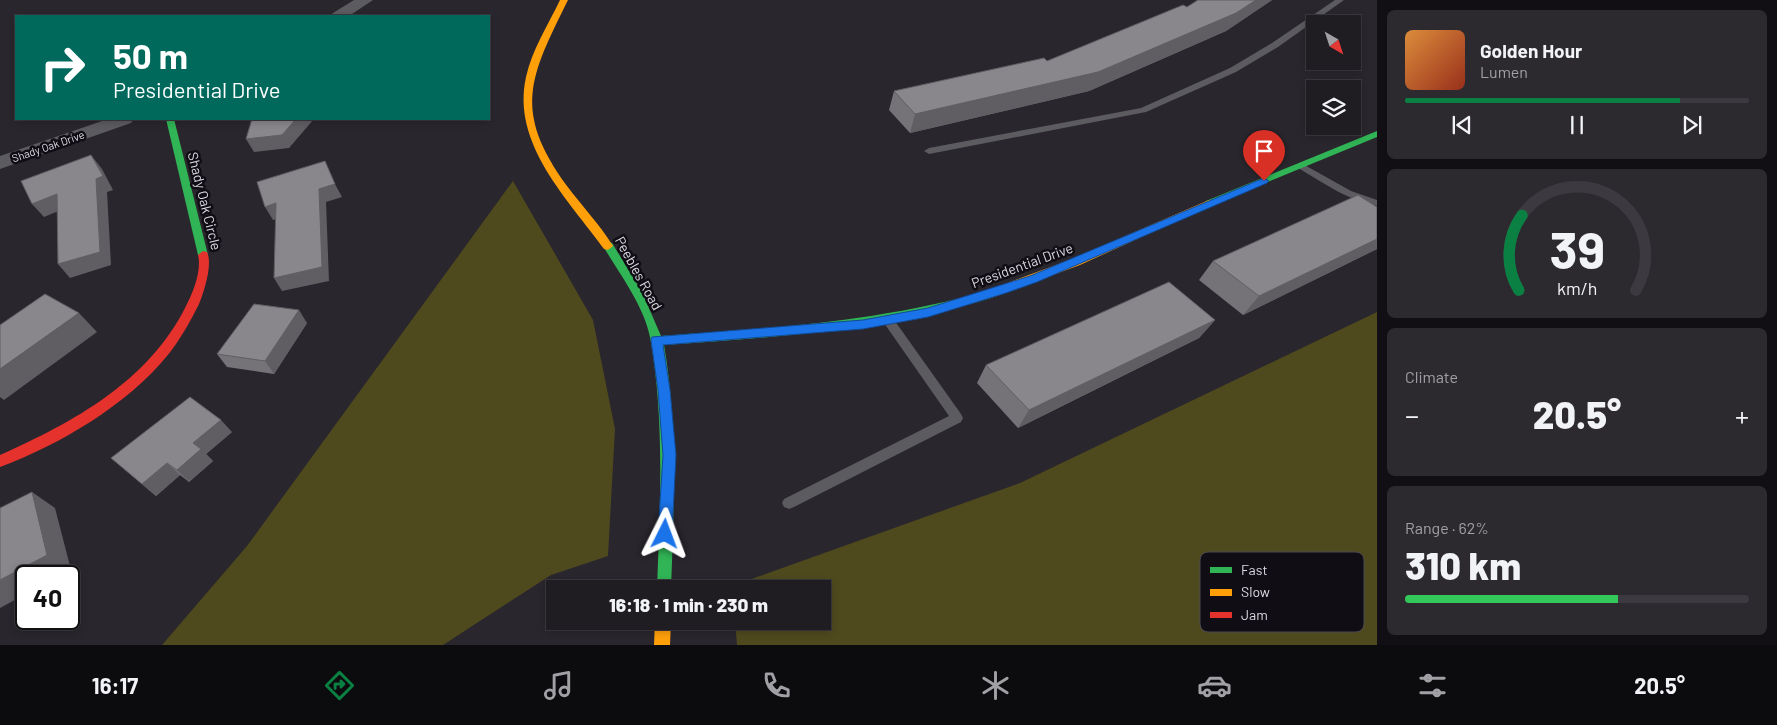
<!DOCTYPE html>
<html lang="en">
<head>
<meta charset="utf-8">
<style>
  body { margin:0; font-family:Barlow,sans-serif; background:#2c292f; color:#f1f3f6; height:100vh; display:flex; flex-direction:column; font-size:19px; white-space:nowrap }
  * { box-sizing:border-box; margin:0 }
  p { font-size:16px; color:#a1a1a5 }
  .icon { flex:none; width:28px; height:28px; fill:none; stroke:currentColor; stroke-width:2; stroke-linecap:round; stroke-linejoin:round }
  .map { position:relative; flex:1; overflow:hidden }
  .details { display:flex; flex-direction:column; gap:10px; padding:10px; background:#110f13; width:400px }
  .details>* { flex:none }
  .hud { position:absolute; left:15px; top:15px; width:475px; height:105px; border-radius:0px; box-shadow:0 2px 8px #0003,0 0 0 1px #3c3a40; background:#00695c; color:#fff; overflow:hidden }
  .needle { width:32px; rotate:141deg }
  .buttons { position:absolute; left:1306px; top:15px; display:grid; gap:10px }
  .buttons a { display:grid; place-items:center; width:55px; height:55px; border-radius:0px; background:#1f1c22; box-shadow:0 2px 8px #0003,0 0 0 1px #3c3a40; font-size:25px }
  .speed { position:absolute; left:15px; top:565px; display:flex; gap:10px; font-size:25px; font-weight:700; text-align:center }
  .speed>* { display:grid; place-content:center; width:65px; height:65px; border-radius:50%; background:#1f1c22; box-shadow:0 2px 8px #0003,0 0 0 1px #3c3a40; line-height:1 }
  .speed .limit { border:2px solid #111; border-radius:8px; background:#fff; color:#111 }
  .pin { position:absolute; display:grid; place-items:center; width:42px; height:42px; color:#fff; margin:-51px -21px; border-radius:50% 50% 50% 0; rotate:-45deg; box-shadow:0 0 5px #0007 }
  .pin .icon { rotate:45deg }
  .me { position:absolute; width:55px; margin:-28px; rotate:3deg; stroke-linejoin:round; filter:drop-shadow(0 0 4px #0008) }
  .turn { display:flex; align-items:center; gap:18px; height:105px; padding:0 15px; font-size:22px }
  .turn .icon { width:65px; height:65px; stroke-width:2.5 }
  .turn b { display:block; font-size:35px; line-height:42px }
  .big { font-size:38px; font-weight:800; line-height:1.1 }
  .details .card { flex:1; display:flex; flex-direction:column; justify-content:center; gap:8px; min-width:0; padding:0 18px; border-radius:8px; background:#2c292f }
  .details .dial { align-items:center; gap:0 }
  .dial svg { height:130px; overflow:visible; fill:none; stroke:#3c3a40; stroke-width:7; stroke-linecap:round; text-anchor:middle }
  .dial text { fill:#f1f3f6; stroke:none }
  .song { display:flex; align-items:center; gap:15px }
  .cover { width:60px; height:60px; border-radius:8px; background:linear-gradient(135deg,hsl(30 70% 55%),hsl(10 70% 35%)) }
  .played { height:5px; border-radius:2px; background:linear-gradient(90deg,#0b8043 80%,#3c3a40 80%) }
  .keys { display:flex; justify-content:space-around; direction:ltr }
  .heat { display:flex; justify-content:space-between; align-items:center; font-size:28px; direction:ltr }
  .charge { height:8px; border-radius:4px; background:linear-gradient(90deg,#34c759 62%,#3c3a40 0) }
  .trip { position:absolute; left:546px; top:580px; width:285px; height:50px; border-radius:0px; background:#1f1c22; box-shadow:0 2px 8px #0003,0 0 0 1px #3c3a40; font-weight:800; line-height:50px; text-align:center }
  .tab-bar { display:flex; height:80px; justify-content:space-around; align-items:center; background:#0c0b0e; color:#a1a1a5 }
  .tab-bar .icon { width:35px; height:35px }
  .tab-bar .active { color:#0b8043 }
  .tab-bar b { font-size:22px; color:#f1f3f6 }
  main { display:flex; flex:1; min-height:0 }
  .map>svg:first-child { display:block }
  .forest { fill:#4f491e }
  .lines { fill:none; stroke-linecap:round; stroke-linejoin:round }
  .lane { fill:#5c5b5f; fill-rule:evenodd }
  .street { fill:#5c5b5f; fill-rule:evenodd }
  .fast { fill:#30b455; fill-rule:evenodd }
  .slow { fill:#ff9f0a; fill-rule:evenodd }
  .jam { fill:#e5322d; fill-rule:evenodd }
  .wall { fill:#767378 }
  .shaded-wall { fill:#605e62 }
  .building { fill:#89868c; stroke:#605e62 }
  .route { fill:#1a73e8; stroke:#114b97 }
  .labels { text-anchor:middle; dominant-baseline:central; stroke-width:5; stroke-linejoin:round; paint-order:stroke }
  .far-street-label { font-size:11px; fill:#dcd9e2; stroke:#100e14 }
  .street-label { font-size:14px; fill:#dcd9e2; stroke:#100e14 }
  .key { fill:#100e14; stroke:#4d4b52; stroke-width:1 }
  .key-label { font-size:14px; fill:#dcd9e2 }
</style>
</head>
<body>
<main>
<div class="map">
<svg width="1377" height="645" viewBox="0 0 1377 645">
  <rect width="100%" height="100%" fill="#29262d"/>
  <g class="forest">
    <polygon points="513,181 593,320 615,429 608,556 551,575 443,645 162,645 247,546"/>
    <polygon points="1377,312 1377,645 737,645 735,621 822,621 822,589 732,589 732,586 1020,483"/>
  </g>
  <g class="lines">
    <g class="lane">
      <polygon points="1335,0 1344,0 1278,47 1236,72 1146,112 929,154 924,151 929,148 1141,108 1230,68 1272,43"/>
      <path d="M1301,163L1351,191L1377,200V206C1347,200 1324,183 1298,168L1296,166Z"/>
      <polygon points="888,316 892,317 961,414 963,418 961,422 794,507 789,509 784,507 782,503 784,499 949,416 884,323 882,320 884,317"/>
    </g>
    <g class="street">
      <polygon points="354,0 373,0 349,16 331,16 333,13"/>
      <polygon points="108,119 134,119 131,123 0,169 0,156"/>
    </g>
    <g class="fast">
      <polygon points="166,119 174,119 208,255 203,259 198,255"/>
      <polygon points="1377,131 1377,137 1212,205 1206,205 1204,203 1206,201"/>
      <path d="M608,242L612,243L642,292L661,336C774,328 877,322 987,291L992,295L991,298C884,331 774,337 664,345C678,425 674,508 671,589H657C660,505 665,420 650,337C644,306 619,273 603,246Z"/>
    </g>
    <g class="slow">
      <path d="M560,0H568C530,77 512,110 567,186C582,206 600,225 613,246L608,250L604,249C568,199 511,144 526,77C532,50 548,25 560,0Z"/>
      <polygon points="1209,200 1214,203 1212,205 1080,265 991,298 983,298 982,295 983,292 1072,259"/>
      <polygon points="655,621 671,621 670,645 654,645"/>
    </g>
    <path class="jam" d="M203,251L207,252C213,264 204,292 199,304C190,322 180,340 167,356C127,405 59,445 0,467V455C74,422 149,381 186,306C193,293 202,270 198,255Z"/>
  </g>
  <g class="wall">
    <polygon points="1198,0 1272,0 1226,31 1089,91 910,133 889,110 894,91 1047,61 1187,7"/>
    <polygon points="1377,207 1377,249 1243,315 1199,280 1213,261"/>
    <polygon points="1215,320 1199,338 1018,428 977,383 986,365"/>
    <polygon points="307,323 274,374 227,367 217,354"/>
    <polygon points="232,432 206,454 213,461 189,482 180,475 156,496 111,458"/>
  </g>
  <g class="shaded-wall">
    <polygon points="1256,0 1272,0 1226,31 1089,91 910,133 915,114"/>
    <polygon points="296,119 314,119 289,148 254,152 246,139"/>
    <polygon points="91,155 102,169 113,190 107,192 111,265 70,278 58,264 96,179"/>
    <polygon points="335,184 342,197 326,202 329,281 282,291 274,278 319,189"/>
    <polygon points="57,194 68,207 44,217 32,204"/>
    <polygon points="276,203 283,217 273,220 265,207"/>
    <polygon points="1377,239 1377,249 1243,315 1259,296"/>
    <polygon points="299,310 307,323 274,374 265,361"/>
    <polygon points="79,313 97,332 4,400 0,397 0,369"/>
    <polygon points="1215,320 1199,338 1018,428 1029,410"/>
    <polygon points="221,420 232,432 206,454 213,461 189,482 177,470 193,443"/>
    <polygon points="167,463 180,475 156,496 142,484"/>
    <polygon points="32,492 55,508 71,570 58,576 26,576 26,594 0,608 0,580"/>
  </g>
  <g class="building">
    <polygon points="1198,0 1256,0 1236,13 1098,72 915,114 894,91 1044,58 1047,61 1183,5 1187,7"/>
    <polygon points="252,119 296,119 282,135 246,139"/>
    <polygon points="91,155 103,176 96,179 100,252 58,264 57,194 32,204 21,181"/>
    <polygon points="325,161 335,184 319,189 322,267 274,278 276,203 265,207 257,182"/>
    <polygon points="1358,195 1377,207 1377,239 1259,296 1213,261"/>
    <polygon points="1169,282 1215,320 1029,410 986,365"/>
    <polygon points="45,294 79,313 0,369 0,325"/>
    <polygon points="254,304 299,310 265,361 217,354"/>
    <polygon points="190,397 221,420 193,443 201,449 177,470 167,463 142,484 111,458"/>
    <polygon points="32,492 47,555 0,580 0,508"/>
  </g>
  <polygon class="route" points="1264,178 1269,181 1267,183 1037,282 1006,293 928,317 863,329 663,345 670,390 676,455 672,534 670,539 665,541 660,539 658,534 663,455 658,390 651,340 652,337 863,320 928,308 1030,276"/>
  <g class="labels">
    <g class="far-street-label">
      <text transform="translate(48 146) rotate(-19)">Shady Oak Drive</text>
    </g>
    <g class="street-label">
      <text transform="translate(205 201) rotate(76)">Shady Oak Circle</text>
      <text transform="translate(1022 265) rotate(-20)">Presidential Drive</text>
      <text transform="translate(639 273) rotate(61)">Peebles Road</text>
    </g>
  </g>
  <rect x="1200" y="552" width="164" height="80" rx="8" class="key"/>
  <rect x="1210" y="567" width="22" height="6" fill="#30b455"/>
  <rect x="1210" y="589" width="22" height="7" fill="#ff9f0a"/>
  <rect x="1210" y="612" width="22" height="6" fill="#e5322d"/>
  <g class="key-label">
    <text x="1241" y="575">Fast</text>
    <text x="1241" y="597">Slow</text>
    <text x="1241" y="620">Jam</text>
  </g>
</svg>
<div class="buttons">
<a><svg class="needle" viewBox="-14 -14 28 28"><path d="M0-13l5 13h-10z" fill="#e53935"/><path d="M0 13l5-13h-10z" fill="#a1a1a5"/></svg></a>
<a><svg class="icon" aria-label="layers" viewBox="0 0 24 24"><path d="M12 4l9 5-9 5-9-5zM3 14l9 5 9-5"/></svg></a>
</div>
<div class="speed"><div class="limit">40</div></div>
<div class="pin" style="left:1264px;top:181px;background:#d93025"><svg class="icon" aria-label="arrive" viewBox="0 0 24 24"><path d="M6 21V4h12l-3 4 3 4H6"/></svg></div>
<svg class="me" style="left:665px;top:534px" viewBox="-20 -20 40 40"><path d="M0-17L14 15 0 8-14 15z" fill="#1a73e8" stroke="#fff" stroke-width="4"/></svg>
<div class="trip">16:18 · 1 min · 230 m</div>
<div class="hud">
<div class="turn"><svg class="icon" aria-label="right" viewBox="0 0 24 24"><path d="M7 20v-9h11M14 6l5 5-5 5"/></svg><div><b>50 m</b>Presidential Drive</div></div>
</div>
</div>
<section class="details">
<div class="card">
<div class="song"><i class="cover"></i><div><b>Golden Hour</b><p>Lumen</p></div></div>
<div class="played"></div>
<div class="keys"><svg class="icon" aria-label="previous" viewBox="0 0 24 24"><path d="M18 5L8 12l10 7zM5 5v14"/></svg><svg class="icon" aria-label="pause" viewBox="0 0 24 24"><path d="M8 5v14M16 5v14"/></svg><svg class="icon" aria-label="next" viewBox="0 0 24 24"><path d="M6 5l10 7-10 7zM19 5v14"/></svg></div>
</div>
<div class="card dial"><svg viewBox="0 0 100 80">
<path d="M14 69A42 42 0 1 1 86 69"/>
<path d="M14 69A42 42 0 0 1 16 23" stroke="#0b8043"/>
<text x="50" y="56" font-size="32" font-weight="700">39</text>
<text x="50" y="72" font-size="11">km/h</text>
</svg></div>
<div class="card"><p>Climate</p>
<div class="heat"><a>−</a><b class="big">20.5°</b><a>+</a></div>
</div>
<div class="card"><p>Range · 62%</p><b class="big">310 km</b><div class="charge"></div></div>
</section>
</main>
<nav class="tab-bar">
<b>16:17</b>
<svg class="icon active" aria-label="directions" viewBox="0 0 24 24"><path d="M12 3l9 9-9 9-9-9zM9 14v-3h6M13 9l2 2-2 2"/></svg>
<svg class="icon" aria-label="music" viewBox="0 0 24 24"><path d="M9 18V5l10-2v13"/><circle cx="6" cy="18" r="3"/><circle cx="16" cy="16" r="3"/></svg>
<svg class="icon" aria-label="phone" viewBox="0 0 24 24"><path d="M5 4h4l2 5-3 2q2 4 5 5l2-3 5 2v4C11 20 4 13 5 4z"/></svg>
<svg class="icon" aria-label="climate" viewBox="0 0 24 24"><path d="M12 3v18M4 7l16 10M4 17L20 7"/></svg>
<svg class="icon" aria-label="car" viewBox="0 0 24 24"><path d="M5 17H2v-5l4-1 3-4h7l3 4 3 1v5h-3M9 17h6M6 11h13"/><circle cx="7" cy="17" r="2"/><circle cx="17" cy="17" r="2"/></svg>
<svg class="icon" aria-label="filters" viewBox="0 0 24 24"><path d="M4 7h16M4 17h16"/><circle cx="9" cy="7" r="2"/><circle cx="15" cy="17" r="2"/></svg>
<b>20.5°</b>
</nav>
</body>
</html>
